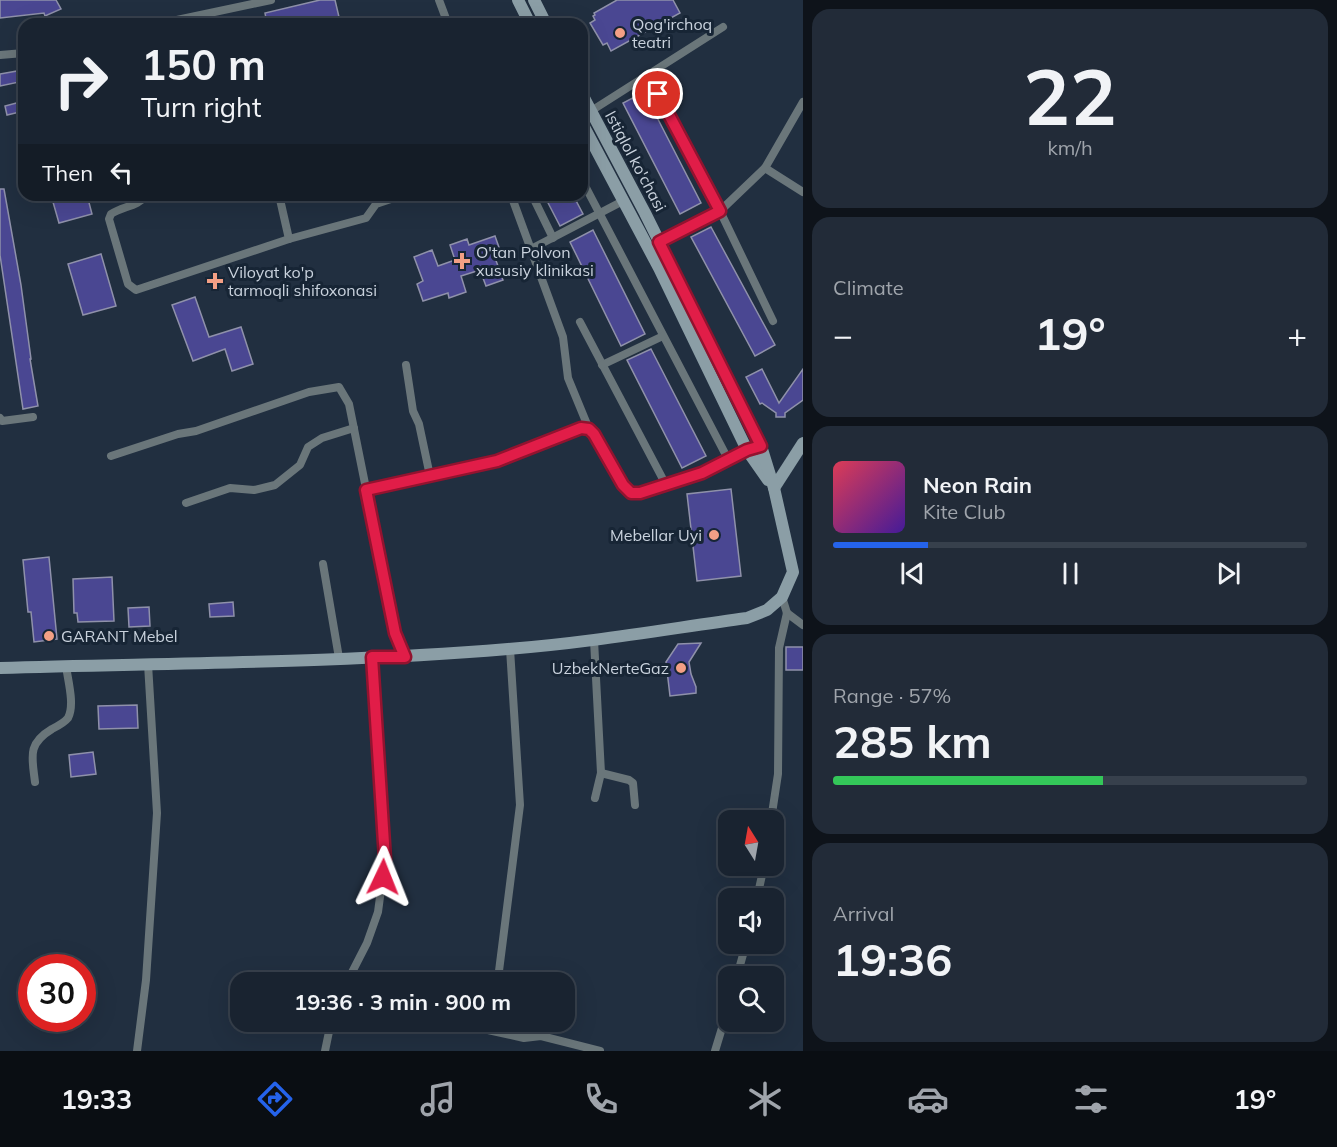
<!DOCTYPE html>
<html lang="en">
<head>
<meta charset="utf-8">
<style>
  body { margin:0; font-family:Mulish,sans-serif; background:#222b38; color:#f1f3f6; height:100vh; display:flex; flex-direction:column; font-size:22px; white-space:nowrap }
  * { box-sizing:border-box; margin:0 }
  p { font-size:20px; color:#9fa4ab }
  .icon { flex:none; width:33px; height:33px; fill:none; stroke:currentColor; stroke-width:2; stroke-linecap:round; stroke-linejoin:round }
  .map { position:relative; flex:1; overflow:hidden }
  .drawer { display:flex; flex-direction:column; gap:9px; padding:9px; background:#0e131a; width:534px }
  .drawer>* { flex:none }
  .banner { position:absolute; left:18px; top:18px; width:570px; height:183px; border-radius:18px; box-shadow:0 6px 24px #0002,0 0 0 2px #37404c; background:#192330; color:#f1f3f6; overflow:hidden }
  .needle { width:39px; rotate:349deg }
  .fabs { position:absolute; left:718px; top:810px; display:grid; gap:12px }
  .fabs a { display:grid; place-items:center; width:66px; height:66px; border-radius:12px; background:#192330; box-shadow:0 6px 24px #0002,0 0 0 2px #37404c; font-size:30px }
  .speed { position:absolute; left:18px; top:954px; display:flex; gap:12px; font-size:30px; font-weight:700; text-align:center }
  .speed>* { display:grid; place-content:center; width:78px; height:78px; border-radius:50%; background:#192330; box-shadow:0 6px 24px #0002,0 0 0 2px #37404c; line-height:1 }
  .speed .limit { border:9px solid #d22; background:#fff; color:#111 }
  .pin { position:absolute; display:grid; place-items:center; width:51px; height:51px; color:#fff; margin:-26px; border:3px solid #fff; border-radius:50%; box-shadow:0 2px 6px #0007 }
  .me { position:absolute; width:66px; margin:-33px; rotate:2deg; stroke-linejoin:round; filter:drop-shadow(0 0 4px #0008) }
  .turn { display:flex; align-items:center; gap:21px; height:126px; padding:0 24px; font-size:27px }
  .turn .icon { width:78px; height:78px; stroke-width:2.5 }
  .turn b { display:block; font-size:42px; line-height:51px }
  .then { display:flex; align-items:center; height:57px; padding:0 24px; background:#0003; gap:12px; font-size:22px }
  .big { font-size:45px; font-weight:700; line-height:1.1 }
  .drawer .card { flex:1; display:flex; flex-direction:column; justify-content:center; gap:9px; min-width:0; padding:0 21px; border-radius:18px; background:#222b38 }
  .drawer .dial { align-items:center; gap:0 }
  .dial b { font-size:78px; line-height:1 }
  .song { display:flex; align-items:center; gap:18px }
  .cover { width:72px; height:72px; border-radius:9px; background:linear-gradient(135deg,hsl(350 70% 55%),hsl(260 70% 35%)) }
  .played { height:6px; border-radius:3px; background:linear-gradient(90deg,#2563eb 20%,#37404c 20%) }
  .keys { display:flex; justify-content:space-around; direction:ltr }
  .heat { display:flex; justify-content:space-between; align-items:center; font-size:33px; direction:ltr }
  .charge { height:9px; border-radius:4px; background:linear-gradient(90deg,#34c759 57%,#37404c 0) }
  .trip { position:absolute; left:230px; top:972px; width:345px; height:60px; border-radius:18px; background:#192330; box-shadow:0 6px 24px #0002,0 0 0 2px #37404c; font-weight:700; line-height:60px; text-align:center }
  .dock { display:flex; height:96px; justify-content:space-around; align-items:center; background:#0a0e13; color:#9fa4ab }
  .dock .icon { width:42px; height:42px }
  .dock .active { color:#2563eb }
  .dock b { font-size:27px; color:#f1f3f6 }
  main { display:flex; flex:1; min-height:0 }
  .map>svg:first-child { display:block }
  .building { fill:#4a4792; stroke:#8f91aa; stroke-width:1.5 }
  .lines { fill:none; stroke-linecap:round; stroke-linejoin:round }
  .street { stroke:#6a767a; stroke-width:8 }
  .secondary { stroke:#8b9ea6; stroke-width:12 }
  .route-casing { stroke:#92132f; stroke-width:15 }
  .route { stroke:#e11d48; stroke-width:10 }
  .poi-dot { fill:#f39f85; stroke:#172535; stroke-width:2 }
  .labels { text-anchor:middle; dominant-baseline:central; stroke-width:6; stroke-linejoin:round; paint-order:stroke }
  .poi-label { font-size:16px; fill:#c9d2dd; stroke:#172535; text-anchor:start }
  .street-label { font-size:16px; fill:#c9d2dd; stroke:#172535 }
</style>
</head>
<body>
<main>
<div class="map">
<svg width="803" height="1051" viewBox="0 0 803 1051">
  <rect width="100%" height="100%" fill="#212f40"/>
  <g class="building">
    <polygon points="0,0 56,0 61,9 45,16 44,13 0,18"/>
    <polygon points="320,0 335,0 339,17 307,24 267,24 265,13"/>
    <polygon points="617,0 673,0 680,13 611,51 607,43 603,45 590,23 595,20 593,16 595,15 594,13"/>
    <polygon points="23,70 24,81 0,86 0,74"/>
    <polygon points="644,92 701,203 680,214 623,103"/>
    <polygon points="24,101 24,111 7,115 5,106"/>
    <polygon points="0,189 4,189 21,285 31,359 30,359 38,406 23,409 0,255"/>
    <polygon points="51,195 87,195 92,214 59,223"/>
    <polygon points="544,195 573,195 583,214 560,226"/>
    <polygon points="711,227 775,345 755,356 691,237"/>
    <polygon points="593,230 645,334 621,346 570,242"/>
    <polygon points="495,236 501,253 494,255 503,280 486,286 480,270 461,276 466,292 449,298 448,293 423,301 417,284 423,281 414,257 432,250 438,266 455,260 450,245 467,239 469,245"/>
    <polygon points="101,254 116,306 83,315 68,264"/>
    <polygon points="195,297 209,337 241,327 253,364 232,371 225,349 193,361 172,305"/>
    <polygon points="651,349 706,456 682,468 627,360"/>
    <polygon points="762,369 779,403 803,369 803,400 785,413 785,417 776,417 776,413 762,403 760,404 746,377"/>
    <polygon points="731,489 741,576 697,581 687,494"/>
    <polygon points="49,557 57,639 34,642 31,612 28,612 23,560"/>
    <polygon points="112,577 114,621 78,622 77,613 74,613 73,579"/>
    <polygon points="233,602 234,616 210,617 209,604"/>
    <polygon points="149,607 150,626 129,627 128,608"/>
    <polygon points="701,643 689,662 691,674 696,687 696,693 670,696 666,662 678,644"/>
    <rect x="786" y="647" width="17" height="23"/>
    <polygon points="137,705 138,728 99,729 98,706"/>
    <polygon points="93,752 96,774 71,777 69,755"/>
  </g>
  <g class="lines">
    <g class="street">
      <polyline points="439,0 448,24"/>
      <polyline points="158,24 271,0"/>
      <polyline points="0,55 24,53"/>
      <polyline points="648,74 720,211 773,321"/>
      <polyline points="591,111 723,27"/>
      <polyline points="765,168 803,192"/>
      <polyline points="582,180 729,461"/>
      <path d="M147,195C137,207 123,206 111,214L109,219L128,284L136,290L289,239L366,218L376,204L403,195"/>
      <polyline points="279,195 289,239"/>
      <polyline points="511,195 563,337 568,378 589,429 594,434 623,485 631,493 640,493 702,473 747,450 761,446"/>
      <polyline points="532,195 553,238"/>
      <polyline points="659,242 720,211 765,168 803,102"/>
      <polyline points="531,249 623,201"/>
      <polyline points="580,322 666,485"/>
      <polyline points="406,365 413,411 419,424 430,476"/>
      <polyline points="602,365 663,336"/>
      <polyline points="0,418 2,421 33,417"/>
      <polyline points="111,456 178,434 196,431 309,392 339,387 349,404 395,633 405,657"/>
      <polyline points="366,490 497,461 581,428 589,429"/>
      <polyline points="186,503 230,488 254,490 275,485 300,465 308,447 322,438 354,428"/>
      <polyline points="323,564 339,658"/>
      <polyline points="787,613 803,625"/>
      <polyline points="594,640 601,773 595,798"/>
      <polyline points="601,773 629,780 633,783 635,805"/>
      <path d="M35,782C32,757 27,744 52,729C58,726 64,723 68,718C75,705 68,681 66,666"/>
      <polyline points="771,820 778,774 779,648 787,613 782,597"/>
      <polyline points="757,898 764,866"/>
      <polyline points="499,971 520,805 510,649"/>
      <polyline points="737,976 746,944"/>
      <polyline points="347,982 367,943 378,912 385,859 372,657"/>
      <polyline points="488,1030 524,1038 541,1036 600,1051"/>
      <polyline points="137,1051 146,980 157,813 148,664"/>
      <polyline points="325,1051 331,1022"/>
      <polyline points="715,1051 729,1005"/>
    </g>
    <g class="secondary">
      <polyline points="518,0 530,24"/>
      <polyline points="534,0 546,24"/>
      <polyline points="582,123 659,268 747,450 768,480"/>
      <polyline points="774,488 803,443"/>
      <path d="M0,668C169,663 339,663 508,649C588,643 667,629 747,618L767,610L782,597L793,572L774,488L761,446L645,213L582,94"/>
    </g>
  </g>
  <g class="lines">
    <defs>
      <polyline id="route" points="383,877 385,859 372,657 405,657 395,633 366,490 497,461 581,428 589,429 594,434 623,485 631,493 640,493 702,473 747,450 761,446 659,242 720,211 658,94"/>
    </defs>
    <use href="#route" class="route-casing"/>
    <use href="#route" class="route"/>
  </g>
  <g class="poi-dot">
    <circle cx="620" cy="33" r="6"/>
    <path d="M459 252h6v6h6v6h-6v6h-6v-6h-6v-6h6z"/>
    <path d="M212 272h6v6h6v6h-6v6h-6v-6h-6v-6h6z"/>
    <circle cx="714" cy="535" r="6"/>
    <circle cx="49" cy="636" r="6"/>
    <circle cx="681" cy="668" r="6"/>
  </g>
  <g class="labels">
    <g class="poi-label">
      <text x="632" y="24">Qog'irchoq<tspan x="632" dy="18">teatri</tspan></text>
      <text x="476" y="252">O'tan Polvon<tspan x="476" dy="18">xususiy klinikasi</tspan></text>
      <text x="228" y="272">Viloyat ko'p<tspan x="228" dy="18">tarmoqli shifoxonasi</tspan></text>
      <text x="702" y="535" text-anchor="end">Mebellar Uyi</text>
      <text x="61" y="636">GARANT Mebel</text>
      <text x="669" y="668" text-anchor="end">UzbekNerteGaz</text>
    </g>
    <g class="street-label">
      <text transform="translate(636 161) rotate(62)">Istiqlol ko'chasi</text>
    </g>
  </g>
</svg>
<div class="fabs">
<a><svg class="needle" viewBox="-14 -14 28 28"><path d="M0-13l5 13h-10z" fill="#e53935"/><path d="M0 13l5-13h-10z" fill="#9fa4ab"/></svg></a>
<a><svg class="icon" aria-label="sound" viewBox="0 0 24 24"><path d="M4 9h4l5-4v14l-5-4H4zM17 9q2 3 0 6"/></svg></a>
<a><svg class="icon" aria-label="search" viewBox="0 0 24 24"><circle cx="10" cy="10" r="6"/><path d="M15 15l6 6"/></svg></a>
</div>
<div class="speed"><div class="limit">30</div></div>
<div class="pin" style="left:658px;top:94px;background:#d93025"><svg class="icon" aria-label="arrive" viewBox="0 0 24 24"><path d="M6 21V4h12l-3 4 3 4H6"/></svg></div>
<svg class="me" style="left:383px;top:877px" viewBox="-20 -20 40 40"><path d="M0-17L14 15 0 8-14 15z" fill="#e11d48" stroke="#fff" stroke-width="4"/></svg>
<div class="trip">19:36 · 3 min · 900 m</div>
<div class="banner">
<div class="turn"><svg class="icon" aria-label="right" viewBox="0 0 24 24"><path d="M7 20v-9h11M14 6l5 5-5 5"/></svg><div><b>150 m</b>Turn right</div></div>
<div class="then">Then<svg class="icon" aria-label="left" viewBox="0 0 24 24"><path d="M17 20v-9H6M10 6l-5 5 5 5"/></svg></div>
</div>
</div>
<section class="drawer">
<div class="card dial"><b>22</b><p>km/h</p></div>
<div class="card"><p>Climate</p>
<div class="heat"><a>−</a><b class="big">19°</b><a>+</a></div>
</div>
<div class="card">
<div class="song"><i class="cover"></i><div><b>Neon Rain</b><p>Kite Club</p></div></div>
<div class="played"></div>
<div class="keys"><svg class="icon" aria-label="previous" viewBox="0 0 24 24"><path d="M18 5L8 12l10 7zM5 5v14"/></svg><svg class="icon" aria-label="pause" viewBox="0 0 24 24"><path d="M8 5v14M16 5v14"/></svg><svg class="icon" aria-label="next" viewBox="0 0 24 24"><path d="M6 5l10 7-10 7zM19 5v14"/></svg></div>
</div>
<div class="card"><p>Range · 57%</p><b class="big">285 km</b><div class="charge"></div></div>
<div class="card"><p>Arrival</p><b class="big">19:36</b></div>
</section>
</main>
<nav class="dock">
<b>19:33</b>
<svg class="icon active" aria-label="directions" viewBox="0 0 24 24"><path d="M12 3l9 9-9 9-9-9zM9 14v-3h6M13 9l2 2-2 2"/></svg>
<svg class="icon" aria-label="music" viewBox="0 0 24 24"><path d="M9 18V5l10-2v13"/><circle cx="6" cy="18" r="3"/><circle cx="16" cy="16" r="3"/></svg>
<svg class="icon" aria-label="phone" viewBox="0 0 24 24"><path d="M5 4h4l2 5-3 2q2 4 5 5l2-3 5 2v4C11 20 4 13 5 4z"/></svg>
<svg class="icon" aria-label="climate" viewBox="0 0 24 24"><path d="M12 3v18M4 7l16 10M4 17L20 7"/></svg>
<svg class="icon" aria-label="car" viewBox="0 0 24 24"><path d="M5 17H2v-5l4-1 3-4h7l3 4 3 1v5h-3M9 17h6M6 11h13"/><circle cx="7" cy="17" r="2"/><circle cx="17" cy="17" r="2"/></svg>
<svg class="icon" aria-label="filters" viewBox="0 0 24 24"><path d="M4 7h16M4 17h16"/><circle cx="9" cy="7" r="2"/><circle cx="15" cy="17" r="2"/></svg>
<b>19°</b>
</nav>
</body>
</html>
